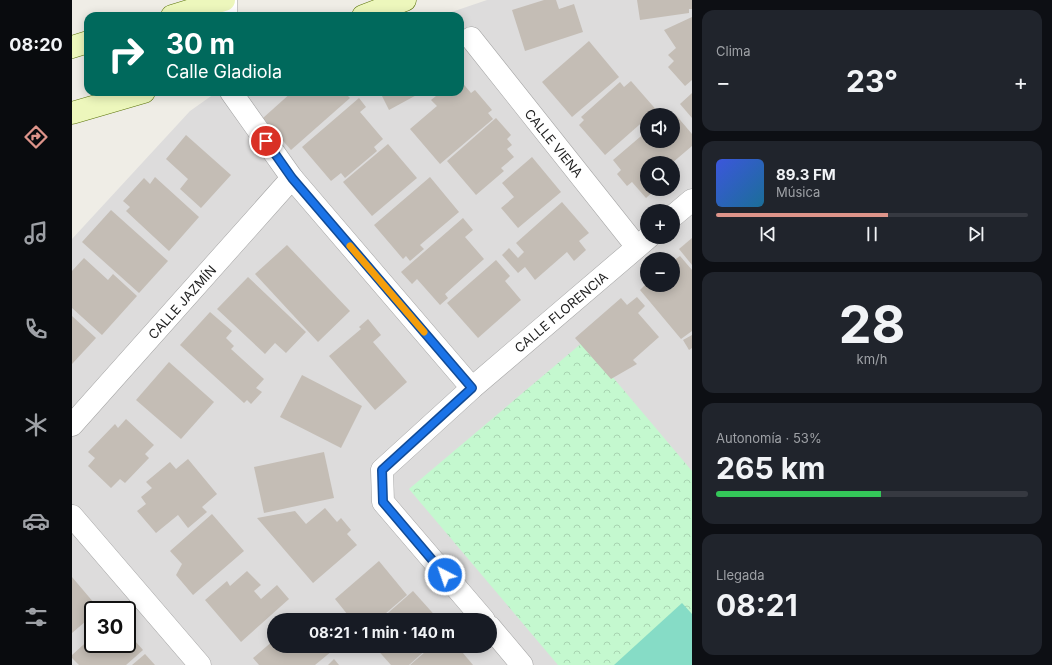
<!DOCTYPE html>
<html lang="es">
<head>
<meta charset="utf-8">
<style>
  body { margin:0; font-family:Inter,sans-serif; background:#20242c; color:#f1f3f6; height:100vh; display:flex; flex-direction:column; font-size:15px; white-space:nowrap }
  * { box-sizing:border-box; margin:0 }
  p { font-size:13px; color:#9ea1a6 }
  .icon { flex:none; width:22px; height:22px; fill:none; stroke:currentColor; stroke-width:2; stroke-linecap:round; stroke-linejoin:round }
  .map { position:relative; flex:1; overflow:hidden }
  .sheet { display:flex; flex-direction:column; gap:10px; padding:10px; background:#0d0f14; width:360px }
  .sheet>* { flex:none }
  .top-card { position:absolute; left:12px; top:12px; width:380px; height:84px; border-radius:12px; box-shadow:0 2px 10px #0003; background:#00695c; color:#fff; overflow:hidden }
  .fabs { position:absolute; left:568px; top:108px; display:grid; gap:8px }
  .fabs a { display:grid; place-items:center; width:40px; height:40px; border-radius:50%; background:#171b24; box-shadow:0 2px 10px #0003; font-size:20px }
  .speed { position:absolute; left:12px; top:601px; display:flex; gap:8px; font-size:20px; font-weight:700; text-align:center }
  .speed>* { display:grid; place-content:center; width:52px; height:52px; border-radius:50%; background:#171b24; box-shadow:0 2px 10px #0003; line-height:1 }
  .speed .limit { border:2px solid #111; border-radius:6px; background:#fff; color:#111 }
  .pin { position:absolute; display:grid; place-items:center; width:34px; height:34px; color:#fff; margin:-17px; border:2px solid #fff; border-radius:50%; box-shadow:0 1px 4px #0007 }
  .me { position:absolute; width:44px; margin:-22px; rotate:319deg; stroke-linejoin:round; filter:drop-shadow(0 0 3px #0008) }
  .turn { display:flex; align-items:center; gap:14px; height:84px; padding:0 16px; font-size:18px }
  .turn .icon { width:52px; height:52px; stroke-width:2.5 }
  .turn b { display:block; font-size:28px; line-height:34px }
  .big { font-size:30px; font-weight:700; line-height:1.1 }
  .sheet .tile { flex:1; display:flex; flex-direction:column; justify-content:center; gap:6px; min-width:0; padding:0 14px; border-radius:12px; background:#20242c }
  .sheet .dial { align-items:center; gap:0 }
  .dial b { font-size:52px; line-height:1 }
  .song { display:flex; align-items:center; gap:12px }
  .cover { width:48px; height:48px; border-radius:6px; background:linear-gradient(135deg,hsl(230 70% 55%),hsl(200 70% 35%)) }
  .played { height:4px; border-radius:2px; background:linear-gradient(90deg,#de948a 55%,#363941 55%) }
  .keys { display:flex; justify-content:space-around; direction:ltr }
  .heat { display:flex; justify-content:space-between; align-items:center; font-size:22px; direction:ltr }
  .charge { height:6px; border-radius:3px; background:linear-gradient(90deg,#34c759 53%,#363941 0) }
  .trip { position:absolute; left:195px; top:613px; width:230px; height:40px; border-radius:20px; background:#171b24; box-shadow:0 2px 10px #0003; font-weight:700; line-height:40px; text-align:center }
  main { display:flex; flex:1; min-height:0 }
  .dock { display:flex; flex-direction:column; width:72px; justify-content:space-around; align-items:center; background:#090b0e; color:#9ea1a6 }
  .dock .icon { width:28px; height:28px }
  .dock .active { color:#de948a }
  .dock b { font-size:18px; color:#f1f3f6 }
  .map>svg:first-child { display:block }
  .residential { fill:#dddcdc; fill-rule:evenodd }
  .park { fill:url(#park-crowns) }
  .pitch { fill:#86dcc6 }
  .building { fill:#c4bdb5 }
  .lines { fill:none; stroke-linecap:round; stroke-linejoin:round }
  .minor-casing { stroke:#a6a6a6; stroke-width:23 }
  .secondary-casing { stroke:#5a7309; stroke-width:23 }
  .minor { stroke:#fff; stroke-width:22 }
  .secondary { stroke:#edf7bc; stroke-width:22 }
  .route-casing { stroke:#114b97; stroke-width:10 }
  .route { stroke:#1a73e8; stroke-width:7 }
  .slow { stroke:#f59e0b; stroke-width:7 }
  .labels { text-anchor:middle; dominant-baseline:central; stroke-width:3; stroke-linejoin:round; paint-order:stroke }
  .street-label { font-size:13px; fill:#1f1f1f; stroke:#fff }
</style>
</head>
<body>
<main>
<nav class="dock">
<b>08:20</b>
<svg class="icon active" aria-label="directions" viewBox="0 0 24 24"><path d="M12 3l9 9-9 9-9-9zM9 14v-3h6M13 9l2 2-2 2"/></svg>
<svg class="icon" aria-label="music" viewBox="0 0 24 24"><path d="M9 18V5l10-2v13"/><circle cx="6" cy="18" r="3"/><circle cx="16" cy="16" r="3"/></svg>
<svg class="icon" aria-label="phone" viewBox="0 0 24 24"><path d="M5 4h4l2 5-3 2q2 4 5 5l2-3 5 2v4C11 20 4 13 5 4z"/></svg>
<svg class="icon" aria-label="climate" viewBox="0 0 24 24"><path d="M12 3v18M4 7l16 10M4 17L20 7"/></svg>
<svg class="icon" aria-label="car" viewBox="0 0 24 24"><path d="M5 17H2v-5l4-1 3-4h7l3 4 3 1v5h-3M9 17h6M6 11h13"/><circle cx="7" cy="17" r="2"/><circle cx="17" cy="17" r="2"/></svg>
<svg class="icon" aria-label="filters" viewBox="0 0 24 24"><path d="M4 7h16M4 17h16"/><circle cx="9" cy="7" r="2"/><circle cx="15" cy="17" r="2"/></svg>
</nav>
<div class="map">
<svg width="620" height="665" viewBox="0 0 620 665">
  <defs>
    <pattern id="park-crowns" width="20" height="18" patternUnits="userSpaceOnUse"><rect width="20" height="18" fill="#c4f8cf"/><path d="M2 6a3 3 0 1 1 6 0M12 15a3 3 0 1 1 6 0" fill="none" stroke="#a8d4b1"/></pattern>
  </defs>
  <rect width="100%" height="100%" fill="#efede6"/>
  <path class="residential" d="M415,0H620V665H0V239L118,111L142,94L148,92H388V16H368ZM575,115H601V141H575ZM575,163H601V189H575ZM575,211H601V237H575ZM575,259H601V285H575ZM21,610H55V644H21ZM202,620H418V646H202Z"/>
  <polygon class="park" points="511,342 620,471 620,665 486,665 337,489"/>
  <polygon class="pitch" points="610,603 620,614 620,665 542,665"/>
  <g class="building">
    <polygon points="472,0 484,0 487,9 502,4 511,32 453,51 440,10"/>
    <polygon points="565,0 620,0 620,9 617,9 617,13 568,20"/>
    <polygon points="620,17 620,80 613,86 596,67 602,61 596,55 604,48 592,30"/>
    <polygon points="517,41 547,77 500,117 470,82"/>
    <polygon points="388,80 399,93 403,90 420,110 416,113 421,119 368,164 338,129 365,106 359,100 369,92 388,92"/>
    <polygon points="559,81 587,113 584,115 575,115 575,118 533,155 507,125 512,120 509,117 548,82 552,87"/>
    <polygon points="220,92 272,92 278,98 219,150 191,118"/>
    <polygon points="308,92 350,92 317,110"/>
    <polygon points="620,93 620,118 608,104"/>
    <polygon points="287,98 294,107 288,112 311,139 302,147 305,151 273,178 269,173 259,181 230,147"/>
    <polygon points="603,114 620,134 620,146 600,163 575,163 575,189 584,189 574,198 560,182 555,186 545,174 549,170 541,160 575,131 575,141 601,141 601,117"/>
    <polygon points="424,118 439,135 435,139 440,145 435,149 442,157 429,168 432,171 404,195 375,161"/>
    <polygon points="114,135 159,175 129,208 108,189 116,179 94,159"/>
    <polygon points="316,144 345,178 300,216 271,182"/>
    <polygon points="460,157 489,192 446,228 429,208 442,197 430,183"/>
    <polygon points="83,177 127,217 97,251 54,211 58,207 51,201 72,178 78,184"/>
    <polygon points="358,177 387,212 348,245 352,249 338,261 334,256 331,259 302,225"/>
    <polygon points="490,202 517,233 507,241 514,250 502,261 495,252 463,280 453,267 446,273 430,255 437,248 446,258 452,252 444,243"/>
    <polygon points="39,210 96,261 67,293 10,242"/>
    <polygon points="391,218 401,230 393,237 412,259 373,294 376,298 368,305 345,279 340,284 329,272"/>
    <polygon points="620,238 620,265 607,249"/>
    <polygon points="215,245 278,311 246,342 183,274"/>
    <polygon points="608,256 620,270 620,331 609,339 568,290 575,283 575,285 601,285 601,261"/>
    <polygon points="12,258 36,280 41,274 65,296 30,335 0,308 0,271"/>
    <polygon points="424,260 438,276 433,281 449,300 406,338 375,303"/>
    <polygon points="176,277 234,332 214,353 203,343 193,354 145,309"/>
    <polygon points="565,297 573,306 566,313 587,337 561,360 565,364 539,379 503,338 549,298 555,305"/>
    <polygon points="138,312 160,331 154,338 162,346 159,349 192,379 184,388 190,392 179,404 175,400 172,403 108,345"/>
    <polygon points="0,316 24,338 0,364"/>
    <polygon points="296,319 309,335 301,342 335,382 303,410 257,356 289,329 287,327"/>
    <polygon points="620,335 620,348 617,350 611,340"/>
    <polygon points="97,362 142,402 109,439 64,400"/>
    <polygon points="230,375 290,406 269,448 208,417"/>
    <polygon points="54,419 82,445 73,454 77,458 53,483 48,479 39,488 16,466 23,458 16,452 43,424 46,428"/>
    <polygon points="252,452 262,498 192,513 182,467"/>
    <polygon points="116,459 145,494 130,507 135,512 116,528 106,515 84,533 65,511 74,504 69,497 80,488 74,482 98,462 104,469"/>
    <polygon points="253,508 265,522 269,518 279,530 275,534 285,545 241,583 185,518 223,511 234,524"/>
    <polygon points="140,514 172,551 121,595 104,575 110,564 98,551"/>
    <polygon points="307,561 335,595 306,620 280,620 263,599"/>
    <polygon points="175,571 189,585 182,591 189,599 205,585 217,599 169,642 133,600 155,581 158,586"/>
    <polygon points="0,577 28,610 21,610 21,615 0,633"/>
    <polygon points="341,591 367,620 308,620"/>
    <polygon points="55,632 71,650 54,665 7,665 0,658 0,655 21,636 21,644 55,644"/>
    <polygon points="202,640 202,646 256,646 260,651 243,665 187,665 181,658"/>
    <polygon points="302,646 358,646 337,665 319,665"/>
    <polygon points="360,646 385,646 401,665 338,665"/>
    <polygon points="73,654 83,665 60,665"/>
    <polygon points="262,659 267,665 256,665"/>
  </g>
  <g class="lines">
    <defs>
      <g id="minor">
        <polyline points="154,0 154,16"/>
        <polyline points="399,38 565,247"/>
        <polyline points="159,92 220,178 400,388"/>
        <polyline points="601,216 620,200"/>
        <polyline points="0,425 220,178"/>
        <polyline points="0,516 128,665"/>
        <polyline points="412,620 311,502 310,470 400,388 577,237"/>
        <polyline points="418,627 450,665"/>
      </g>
      <g id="secondary">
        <polyline points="100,16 152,0"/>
        <polyline points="291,16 333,0"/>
        <polyline points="0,47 16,42"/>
        <polyline points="0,113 72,92"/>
      </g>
    </defs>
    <use href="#minor" class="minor-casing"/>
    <use href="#secondary" class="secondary-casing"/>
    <use href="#minor" class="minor"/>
    <use href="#secondary" class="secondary"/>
  </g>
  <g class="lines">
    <defs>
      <polyline id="route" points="194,141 220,178 400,388 310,470 311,502 373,575"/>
    </defs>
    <use href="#route" class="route-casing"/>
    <use href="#route" class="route"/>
    <polyline class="slow" points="278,246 352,332"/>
  </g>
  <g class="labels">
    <g class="street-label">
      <text transform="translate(482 143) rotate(51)">CALLE VIENA</text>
      <text transform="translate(110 302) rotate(-48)">CALLE JAZMÍN</text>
      <text transform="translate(489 312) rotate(-40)">CALLE FLORENCIA</text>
    </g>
  </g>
</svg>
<div class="fabs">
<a><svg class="icon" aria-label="sound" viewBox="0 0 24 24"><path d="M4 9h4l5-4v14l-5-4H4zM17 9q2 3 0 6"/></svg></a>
<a><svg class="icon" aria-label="search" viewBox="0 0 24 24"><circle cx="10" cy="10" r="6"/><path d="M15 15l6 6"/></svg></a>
<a>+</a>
<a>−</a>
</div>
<div class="speed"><div class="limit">30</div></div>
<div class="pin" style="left:194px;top:141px;background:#d93025"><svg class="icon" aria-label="arrive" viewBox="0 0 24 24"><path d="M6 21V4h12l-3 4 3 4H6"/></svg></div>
<svg class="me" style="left:373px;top:575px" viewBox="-20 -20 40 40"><circle r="17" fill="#1a73e8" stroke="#fff" stroke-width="3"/><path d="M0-11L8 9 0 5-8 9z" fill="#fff"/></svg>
<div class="trip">08:21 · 1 min · 140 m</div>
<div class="top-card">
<div class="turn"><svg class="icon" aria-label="right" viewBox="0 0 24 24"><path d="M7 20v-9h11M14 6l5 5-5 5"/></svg><div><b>30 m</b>Calle Gladiola</div></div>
</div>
</div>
<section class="sheet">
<div class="tile"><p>Clima</p>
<div class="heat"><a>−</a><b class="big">23°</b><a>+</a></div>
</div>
<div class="tile">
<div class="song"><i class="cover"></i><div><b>89.3 FM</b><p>Música</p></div></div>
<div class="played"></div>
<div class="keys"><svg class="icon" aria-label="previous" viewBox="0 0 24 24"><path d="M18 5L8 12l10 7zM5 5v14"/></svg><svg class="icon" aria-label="pause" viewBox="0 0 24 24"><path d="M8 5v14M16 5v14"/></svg><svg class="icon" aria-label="next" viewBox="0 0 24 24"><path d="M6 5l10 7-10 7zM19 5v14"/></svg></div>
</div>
<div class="tile dial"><b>28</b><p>km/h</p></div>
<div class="tile"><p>Autonomía · 53%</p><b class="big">265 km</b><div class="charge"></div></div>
<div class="tile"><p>Llegada</p><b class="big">08:21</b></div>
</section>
</main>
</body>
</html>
